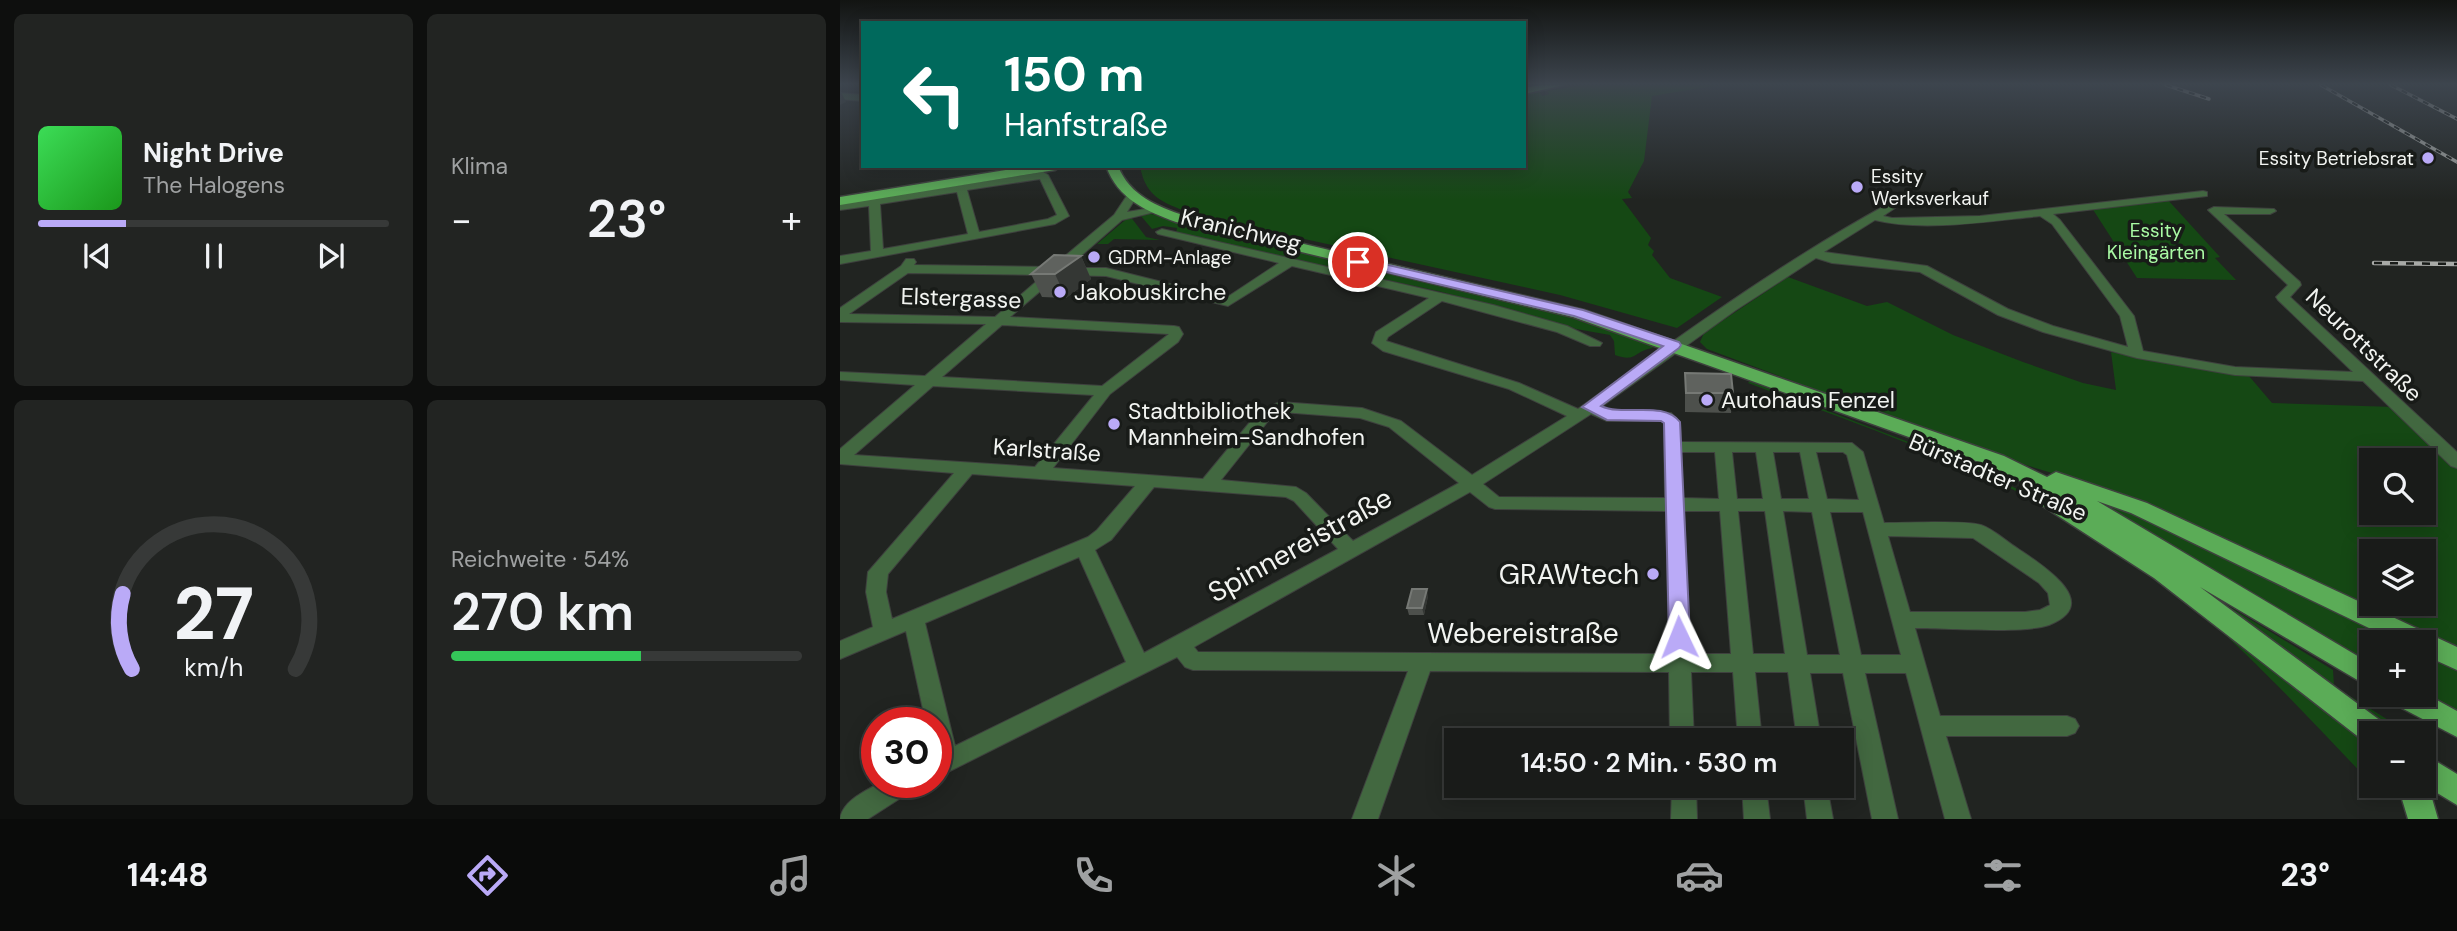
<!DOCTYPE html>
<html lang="de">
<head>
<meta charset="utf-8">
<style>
  body { margin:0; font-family:"DM Sans",sans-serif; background:#222422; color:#f1f3f6; height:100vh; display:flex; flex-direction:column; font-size:26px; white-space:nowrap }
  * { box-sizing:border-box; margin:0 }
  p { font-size:23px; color:#9fa1a2 }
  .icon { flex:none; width:38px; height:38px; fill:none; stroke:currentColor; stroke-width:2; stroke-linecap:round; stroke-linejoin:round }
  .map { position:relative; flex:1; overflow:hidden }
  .sheet { display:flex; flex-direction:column; gap:14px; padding:14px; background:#0e0f0e; width:840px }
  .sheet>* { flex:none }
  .banner { position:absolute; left:21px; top:21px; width:665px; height:147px; border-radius:0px; box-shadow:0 4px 18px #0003,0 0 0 2px #373938; background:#00695c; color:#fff; overflow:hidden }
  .controls { position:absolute; left:1519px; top:448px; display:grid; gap:14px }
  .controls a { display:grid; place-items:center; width:77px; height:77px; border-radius:0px; background:#191b19; box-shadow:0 4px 18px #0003,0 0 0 2px #373938; font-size:35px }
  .speed { position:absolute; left:21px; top:707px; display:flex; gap:14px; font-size:35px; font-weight:700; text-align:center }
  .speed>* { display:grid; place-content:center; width:91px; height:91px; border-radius:50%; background:#191b19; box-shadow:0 4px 18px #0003,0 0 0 2px #373938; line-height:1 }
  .speed .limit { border:10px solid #d22; background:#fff; color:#111 }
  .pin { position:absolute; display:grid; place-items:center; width:60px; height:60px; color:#fff; margin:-30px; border:4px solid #fff; border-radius:50%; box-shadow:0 2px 7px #0007 }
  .me { position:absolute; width:77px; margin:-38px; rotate:358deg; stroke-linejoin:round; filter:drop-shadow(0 0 5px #0008) }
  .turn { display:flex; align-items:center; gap:24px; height:147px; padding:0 28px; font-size:32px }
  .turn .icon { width:91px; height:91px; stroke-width:2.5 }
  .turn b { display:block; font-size:49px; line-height:60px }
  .big { font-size:52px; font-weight:600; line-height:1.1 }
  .sheet .widget { flex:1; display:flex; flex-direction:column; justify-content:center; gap:10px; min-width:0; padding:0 24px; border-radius:10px; background:#222422 }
  .sheet .dial { align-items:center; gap:0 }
  .dial svg { height:182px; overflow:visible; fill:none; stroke:#373938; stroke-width:7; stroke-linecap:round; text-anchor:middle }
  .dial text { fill:#f1f3f6; stroke:none }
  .song { display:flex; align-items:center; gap:21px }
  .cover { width:84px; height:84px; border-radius:10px; background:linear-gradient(135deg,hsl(130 70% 55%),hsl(120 70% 35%)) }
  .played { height:7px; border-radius:4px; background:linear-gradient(90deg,#baaaf7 25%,#373938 25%) }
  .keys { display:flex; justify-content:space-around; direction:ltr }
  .heat { display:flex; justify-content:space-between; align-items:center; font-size:38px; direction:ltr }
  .charge { height:10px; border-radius:5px; background:linear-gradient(90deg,#34c759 54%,#373938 0) }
  .sheet .tiles { flex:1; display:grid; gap:14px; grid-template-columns:repeat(2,1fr) }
  .trip { position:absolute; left:604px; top:728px; width:410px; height:70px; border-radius:0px; background:#191b19; box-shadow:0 4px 18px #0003,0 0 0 2px #373938; font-weight:600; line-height:70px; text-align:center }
  .tab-bar { display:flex; height:112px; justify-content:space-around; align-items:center; background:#0a0b0a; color:#9fa1a2 }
  .tab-bar .icon { width:49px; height:49px }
  .tab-bar .on { color:#baaaf7 }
  .tab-bar b { font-size:32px; color:#f1f3f6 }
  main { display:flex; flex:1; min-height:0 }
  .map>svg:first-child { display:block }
  .green { fill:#154814; fill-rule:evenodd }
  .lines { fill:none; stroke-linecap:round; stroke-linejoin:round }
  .minor-casing { stroke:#3e413e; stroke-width:2 }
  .major-casing { stroke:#3e413e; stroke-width:3 }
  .minor { fill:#426840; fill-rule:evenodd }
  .major { fill:#5bac57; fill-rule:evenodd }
  .rail-far1-casing { stroke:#a8aaa7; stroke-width:3.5 }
  .rail-casing { stroke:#a8aaa7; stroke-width:4.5 }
  .rail-far1 { stroke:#181b18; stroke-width:2; stroke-dasharray:6; stroke-linecap:butt }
  .rail { stroke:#181b18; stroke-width:2.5; stroke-dasharray:8; stroke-linecap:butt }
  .wall { fill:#4d504c }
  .shaded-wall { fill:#343734 }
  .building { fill:#5f625e; stroke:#767975; stroke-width:2 }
  .route { fill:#baaaf7; stroke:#796ea1; stroke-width:2 }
  .poi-dot { fill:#baaaf7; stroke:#181b18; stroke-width:2.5 }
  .labels { text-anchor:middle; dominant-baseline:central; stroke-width:7; stroke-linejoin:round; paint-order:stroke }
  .far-poi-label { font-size:19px; fill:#f2f4f1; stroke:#181b18; text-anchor:start }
  .far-park-label { font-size:19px; fill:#a9faa4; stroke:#181b18 }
  .street-label { font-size:23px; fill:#f2f4f1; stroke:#181b18 }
  .poi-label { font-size:23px; fill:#f2f4f1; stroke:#181b18; text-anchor:start }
  .near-street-label { font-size:28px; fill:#f2f4f1; stroke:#181b18 }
  .near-poi-label { font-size:28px; fill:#f2f4f1; stroke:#181b18; text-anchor:end }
</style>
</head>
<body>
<main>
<section class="sheet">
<div class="tiles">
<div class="widget">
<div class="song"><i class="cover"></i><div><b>Night Drive</b><p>The Halogens</p></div></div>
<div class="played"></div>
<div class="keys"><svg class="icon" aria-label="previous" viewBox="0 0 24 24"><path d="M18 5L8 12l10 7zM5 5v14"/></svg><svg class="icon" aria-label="pause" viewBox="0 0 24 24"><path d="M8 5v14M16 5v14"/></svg><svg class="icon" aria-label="next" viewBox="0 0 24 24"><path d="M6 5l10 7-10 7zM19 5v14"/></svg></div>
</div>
<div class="widget"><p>Klima</p>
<div class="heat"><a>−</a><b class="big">23°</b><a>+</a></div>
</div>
<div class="widget dial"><svg viewBox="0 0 100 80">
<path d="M14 69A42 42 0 1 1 86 69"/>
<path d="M14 69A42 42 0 0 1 10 36" stroke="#baaaf7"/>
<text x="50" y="56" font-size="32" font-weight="700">27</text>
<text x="50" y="72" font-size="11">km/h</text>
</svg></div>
<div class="widget"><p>Reichweite · 54%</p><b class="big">270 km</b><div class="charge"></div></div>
</div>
</section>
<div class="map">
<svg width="1617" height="819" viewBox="0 0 1617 819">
  <rect width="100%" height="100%" fill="#212421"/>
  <g class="green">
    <path d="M742,85H879L812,96L804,161L788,192L792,198L782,199L811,238L808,245L814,251L812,255L830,278L882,297L837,328L720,295L355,215C326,203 306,200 300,166H684V94L699,92L702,96L709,94L707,91Z"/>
    <polygon points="1327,199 1380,257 1375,258 1396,280 1297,278 1252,208"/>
    <path d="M303,212L716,313L810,344L813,348C793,351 797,363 775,355L774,341L770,335L736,329L602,292L336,234L337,228L323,226L312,229L301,216Z"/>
    <polygon points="290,216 306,237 320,240 274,239 268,244 257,244"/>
    <path d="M948,277L1027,306L1047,302L1113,335L1183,362L1243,383L1276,390L1271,352L1409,376L1432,403L1554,407L1617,467V651L1255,486L1143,452L867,349L860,342L864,333ZM1531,460H1584V513H1531ZM1531,551H1584V604H1531Z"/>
    <path d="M910,381L1123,463L1215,507L1290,553L1337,587L1530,737L1531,783C1449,698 1370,608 1270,544C1159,472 1031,429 908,383Z"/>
    <polygon points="1201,478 1312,518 1573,642 1531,642 1531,666"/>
    <polygon points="1321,565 1493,670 1494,686 1569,733 1548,733"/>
    <polygon points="1584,647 1617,663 1617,714 1584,695"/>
  </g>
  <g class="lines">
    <defs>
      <g id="minor">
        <polygon points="0,93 23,95 23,101 0,99"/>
        <path d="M203,172L208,175L229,216L215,224L0,264V256L31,251L29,206L0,210V204ZM200,179L217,215L208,219L139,232L127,190ZM117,192L128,234L43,249L40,204Z"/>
        <path d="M1363,191L1367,192V196L1213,214L1220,220L1294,316L1303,351L1395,367L1513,372L1438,300L1436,297L1448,285L1368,210L1374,207L1434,209L1436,211L1430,214H1384L1460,282L1461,285L1450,297L1617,452V468L1611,466L1523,381L1395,375L1297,358L1203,332L1158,315L1080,272L992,263L976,258L896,310L761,407L770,411L831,413L840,422L841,442L1012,443L1023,452L1044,523C1067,523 1122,520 1141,525C1153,529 1166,541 1177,548C1200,564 1265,603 1209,625C1183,634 1106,628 1075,628L1100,716H1227L1235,719L1239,726L1235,733L1227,736H1106L1131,819H1105L1066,673H1025L1058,819H1032L1003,673H970L981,740H957L948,672H915L922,740H898L893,672H851L854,740H830L829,672L590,671L538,819H512L568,671L353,670L345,667L337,657L96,778V723H86L66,631L0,659V641L33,627L26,592L28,572L114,473L0,464V449L75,385L0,380V372L85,376L146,324L0,322V308L61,266L66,259H74L76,262L74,265L212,267L274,215L288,194L292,193L297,196L287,212L317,207L323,210L282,220L227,268H266L386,298L439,263L318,234L316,232L322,229L653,305L727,326L762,343L760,346H750L717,332L602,301L548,337L546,341L679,383L738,409C839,337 940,263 1048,204L1058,206L1043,216L1052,218L1140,216ZM1200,216L1212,224L1280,316L1288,347L1213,326L1168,309L1087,266L984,252L1035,220C1082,232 1151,221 1200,216ZM452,266L589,298L536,332L532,343L543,351L669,389L727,416L632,475L561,421L522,408L440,402L420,410L363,479L213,468L270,394L338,342L343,334L339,327L334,326L170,317L219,275L266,276L388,306ZM68,273L204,275L155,317L9,314ZM162,325L329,334L262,386L102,377ZM93,386L254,395L195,467L14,455ZM442,412L520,418L549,427L619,483L513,541L466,493L456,487L381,480L432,416ZM751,414L767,421H821L824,423L825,498L659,497L643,484ZM841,452H875L879,499L843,498ZM892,452H916L923,499H897ZM933,452H960L969,499H941ZM976,452H1003L1007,455L1019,500L987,499ZM132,474L295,486L257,530L248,537L52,619L46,592L48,574ZM314,487L446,497L454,501L498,549L304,653L255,550L271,540ZM630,492L649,507L655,509L826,511L829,654L358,652L354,647ZM844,511H880L891,654H850ZM898,511H925L945,654H913ZM943,511L972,512L1000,655H967ZM990,512H1023L1061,655H1021ZM1048,536L1133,538L1199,583L1208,593L1210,605L1200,610L1185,612H1070ZM239,557L286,662L115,746L85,623Z"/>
        <path d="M41,782H76L73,790L28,819H0C3,800 26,791 41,782Z"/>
        <polygon points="832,786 856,786 857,819 831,819"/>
        <polygon points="902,786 926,786 930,819 904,819"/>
        <polygon points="963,786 987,786 993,819 967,819"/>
      </g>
      <g id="major">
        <polygon points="700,85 724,85 684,94 684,88"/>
        <polygon points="191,166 221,166 215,170 0,205 0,197"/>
        <path d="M266,166H278C290,196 317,206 345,216L744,310L1164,456L1207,477L1216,472L1307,503L1617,647V670L1584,655V642H1558L1291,513L1257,501L1531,664V688L1360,587L1545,724L1549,733H1531V744L1525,742L1314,578L1192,499L1189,494L1194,488L1150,466L733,317L336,222C306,211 278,199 266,166Z"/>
        <polygon points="1584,693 1617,711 1617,737 1552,703 1548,695"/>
        <polygon points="1584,754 1617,774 1617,805 1589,788 1598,819 1568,819 1558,786 1584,786"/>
      </g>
    </defs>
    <use href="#minor" class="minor-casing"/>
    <use href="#major" class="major-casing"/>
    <use href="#minor" class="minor"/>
    <use href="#major" class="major"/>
    <defs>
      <g id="rail-far1">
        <polyline points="1326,85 1369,99"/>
        <polyline points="1481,85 1617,162"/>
        <polyline points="1551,85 1617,119"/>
      </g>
      <polyline id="rail" points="1534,263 1617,264"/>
    </defs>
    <use href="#rail-far1" class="rail-far1-casing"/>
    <use href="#rail" class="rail-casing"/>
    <use href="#rail-far1" class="rail-far1"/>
    <use href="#rail" class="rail"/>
  </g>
  <g class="wall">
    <polygon points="241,256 251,279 226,298 202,297 191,274"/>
    <polygon points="845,373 893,393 891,413 845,412"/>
    <polygon points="588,596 584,615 569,615 567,608"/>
  </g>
  <g class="shaded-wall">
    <polygon points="0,90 6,102 0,105"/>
    <polygon points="241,256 251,279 226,298 215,274"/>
    <polygon points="587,589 588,596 584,615 582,608"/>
  </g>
  <g class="building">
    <polygon points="214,255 241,256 215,274 191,274"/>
    <polygon points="845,373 891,374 893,393 846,393"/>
    <polygon points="572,589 587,589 582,608 567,608"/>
  </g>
  <linearGradient id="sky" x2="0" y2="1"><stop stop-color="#121412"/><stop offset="0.42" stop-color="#3d454e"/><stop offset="1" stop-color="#3d454e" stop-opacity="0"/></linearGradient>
  <rect width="1617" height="200" fill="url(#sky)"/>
  <path class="route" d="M518,258L743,310L839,342L841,345L839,348L761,406C784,417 823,400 840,422L850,637L847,643L839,645L832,643L829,637L824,423L821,421L767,420L742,407L823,346L734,316L513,264L511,262Z"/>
  <g class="poi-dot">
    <circle cx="1588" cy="158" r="7"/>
    <circle cx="1017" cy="187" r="7"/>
    <circle cx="254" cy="257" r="7"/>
    <circle cx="220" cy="292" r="7"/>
    <circle cx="867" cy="400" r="7"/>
    <circle cx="274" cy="424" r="7"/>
    <circle cx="813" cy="574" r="7"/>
  </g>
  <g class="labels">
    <g class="far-poi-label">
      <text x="1574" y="158" text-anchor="end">Essity Betriebsrat</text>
      <text x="1031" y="176">Essity<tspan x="1031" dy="22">Werksverkauf</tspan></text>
      <text x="268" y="257">GDRM-Anlage</text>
    </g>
    <g class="far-park-label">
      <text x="1316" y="230">Essity<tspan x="1316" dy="22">Kleingärten</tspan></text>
    </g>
    <g class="street-label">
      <text transform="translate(401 230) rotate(13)">Kranichweg</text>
      <text transform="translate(121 298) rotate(2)">Elstergasse</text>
      <text transform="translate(1524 345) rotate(44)">Neurottstraße</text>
      <text transform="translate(207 450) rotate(4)">Karlstraße</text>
      <text transform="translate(1158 477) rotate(23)">Bürstadter Straße</text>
    </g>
    <g class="poi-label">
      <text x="234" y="292">Jakobuskirche</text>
      <text x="881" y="400">Autohaus Fenzel</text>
      <text x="288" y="411">Stadtbibliothek<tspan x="288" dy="26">Mannheim-Sandhofen</tspan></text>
    </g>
    <g class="near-street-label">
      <text transform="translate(460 545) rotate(-29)">Spinnereistraße</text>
      <text x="683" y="633">Webereistraße</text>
    </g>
    <g class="near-poi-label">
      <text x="799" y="574">GRAWtech</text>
    </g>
  </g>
</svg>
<div class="controls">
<a><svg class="icon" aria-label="search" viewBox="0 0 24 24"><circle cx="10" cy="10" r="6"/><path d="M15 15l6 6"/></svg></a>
<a><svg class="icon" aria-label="layers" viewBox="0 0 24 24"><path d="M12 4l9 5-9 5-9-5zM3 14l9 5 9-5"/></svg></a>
<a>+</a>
<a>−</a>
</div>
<div class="speed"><div class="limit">30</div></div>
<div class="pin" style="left:518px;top:262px;background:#d93025"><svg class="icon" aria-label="arrive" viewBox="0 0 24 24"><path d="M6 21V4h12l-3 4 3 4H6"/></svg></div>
<svg class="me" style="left:839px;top:637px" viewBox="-20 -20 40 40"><path d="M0-17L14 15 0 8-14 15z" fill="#baaaf7" stroke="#fff" stroke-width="4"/></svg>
<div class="trip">14:50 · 2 Min. · 530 m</div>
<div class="banner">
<div class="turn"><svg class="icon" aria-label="left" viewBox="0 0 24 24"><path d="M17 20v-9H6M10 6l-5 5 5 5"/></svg><div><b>150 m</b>Hanfstraße</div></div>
</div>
</div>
</main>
<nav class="tab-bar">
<b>14:48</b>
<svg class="icon on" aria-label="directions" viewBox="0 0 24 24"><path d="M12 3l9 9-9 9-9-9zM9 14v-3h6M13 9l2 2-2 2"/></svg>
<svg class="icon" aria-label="music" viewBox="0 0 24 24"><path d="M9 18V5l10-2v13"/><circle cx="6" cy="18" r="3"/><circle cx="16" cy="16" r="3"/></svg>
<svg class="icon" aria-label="phone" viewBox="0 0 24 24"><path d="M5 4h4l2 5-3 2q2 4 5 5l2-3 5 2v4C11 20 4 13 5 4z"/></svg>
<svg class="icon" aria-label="climate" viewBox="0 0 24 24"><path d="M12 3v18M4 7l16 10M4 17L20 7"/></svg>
<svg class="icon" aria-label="car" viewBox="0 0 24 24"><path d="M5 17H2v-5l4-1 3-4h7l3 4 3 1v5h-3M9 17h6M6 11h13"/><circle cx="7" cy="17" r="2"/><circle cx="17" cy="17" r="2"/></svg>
<svg class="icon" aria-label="filters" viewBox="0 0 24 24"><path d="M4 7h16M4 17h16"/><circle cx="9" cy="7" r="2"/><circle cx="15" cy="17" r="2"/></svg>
<b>23°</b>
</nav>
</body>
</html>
